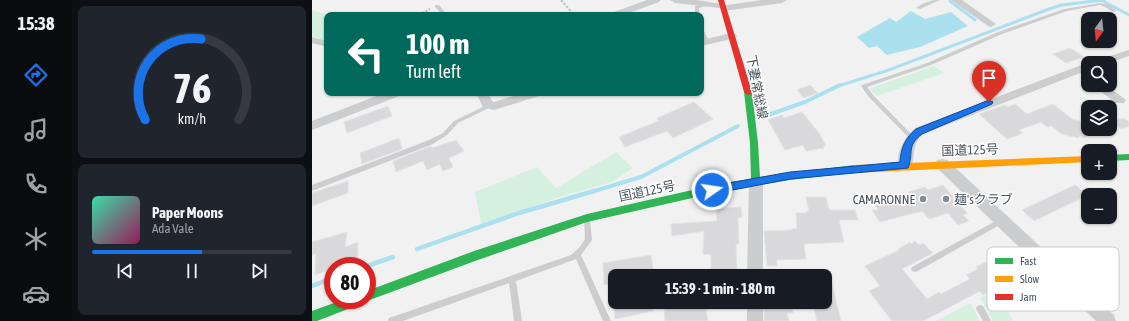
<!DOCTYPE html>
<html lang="en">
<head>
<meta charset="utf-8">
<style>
  body { margin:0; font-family:"Asap Condensed","Noto Sans JP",sans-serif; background:#20242c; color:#f1f3f6; height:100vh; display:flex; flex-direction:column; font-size:15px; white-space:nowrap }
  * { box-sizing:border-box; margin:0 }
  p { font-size:13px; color:#9ea1a6 }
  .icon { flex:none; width:22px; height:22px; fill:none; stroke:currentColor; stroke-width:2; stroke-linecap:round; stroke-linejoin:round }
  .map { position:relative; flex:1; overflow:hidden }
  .sheet { display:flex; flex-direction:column; gap:6px; padding:6px; background:#0d0f14; width:240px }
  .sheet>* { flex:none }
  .banner { position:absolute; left:12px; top:12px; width:380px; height:84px; border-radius:8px; box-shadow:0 1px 3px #0004; background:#00695c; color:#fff; overflow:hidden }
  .needle { width:26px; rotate:195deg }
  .tools { position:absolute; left:769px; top:12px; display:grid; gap:8px }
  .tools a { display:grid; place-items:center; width:36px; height:36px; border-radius:8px; background:#171b24; box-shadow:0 1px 3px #0004; font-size:20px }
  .speed { position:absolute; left:12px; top:257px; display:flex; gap:8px; font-size:20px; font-weight:700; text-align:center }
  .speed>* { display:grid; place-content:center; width:52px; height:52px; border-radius:50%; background:#171b24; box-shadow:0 1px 3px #0004; line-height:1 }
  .speed .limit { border:6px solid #d22; background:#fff; color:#111 }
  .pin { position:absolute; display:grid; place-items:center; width:34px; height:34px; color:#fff; margin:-41px -17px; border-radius:50% 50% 50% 0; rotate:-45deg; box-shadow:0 0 4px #0007 }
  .pin .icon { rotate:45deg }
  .me { position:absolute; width:44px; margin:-22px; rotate:77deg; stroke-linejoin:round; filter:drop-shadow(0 0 3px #0008) }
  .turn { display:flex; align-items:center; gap:14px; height:84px; padding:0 16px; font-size:18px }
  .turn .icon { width:52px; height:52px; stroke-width:2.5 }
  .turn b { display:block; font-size:28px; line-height:34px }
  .sheet .widget { flex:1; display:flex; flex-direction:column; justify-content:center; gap:6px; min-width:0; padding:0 14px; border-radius:8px; background:#20242c }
  .sheet .dial { align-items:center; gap:0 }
  .dial svg { height:104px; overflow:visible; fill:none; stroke:#363941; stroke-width:7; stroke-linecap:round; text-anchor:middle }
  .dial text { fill:#f1f3f6; stroke:none }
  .song { display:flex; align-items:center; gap:12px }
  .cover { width:48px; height:48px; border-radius:6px; background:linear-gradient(135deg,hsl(160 70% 55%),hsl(330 70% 35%)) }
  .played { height:4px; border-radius:2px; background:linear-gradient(90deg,#1a73e8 55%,#363941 55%) }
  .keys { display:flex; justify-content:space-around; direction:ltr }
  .trip { position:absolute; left:296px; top:269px; width:224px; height:40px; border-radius:8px; background:#171b24; box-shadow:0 1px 3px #0004; font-weight:700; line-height:40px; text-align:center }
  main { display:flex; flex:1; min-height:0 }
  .tab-bar { display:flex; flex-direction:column; width:72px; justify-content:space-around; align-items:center; background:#090b0e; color:#9ea1a6 }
  .tab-bar .icon { width:28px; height:28px }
  .tab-bar .on { color:#1a73e8 }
  .tab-bar b { font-size:18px; color:#f1f3f6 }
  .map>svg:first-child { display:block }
  .green { fill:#d6f0e0 }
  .water { fill:#abe0ee }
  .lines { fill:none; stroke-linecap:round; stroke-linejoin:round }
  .stream-far2 { stroke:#abe0ee; stroke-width:3 }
  .stream-far1 { stroke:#abe0ee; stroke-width:4 }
  .stream { stroke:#abe0ee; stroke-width:4.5 }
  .building { fill:#d9d9db; stroke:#e3e3e4 }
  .path { stroke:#b9c5c1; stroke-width:2; stroke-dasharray:2.5 1.5; stroke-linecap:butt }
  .lane { fill:#cbcdcf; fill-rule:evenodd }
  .street { fill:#cbcdcf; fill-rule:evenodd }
  .fast { fill:#30b455; fill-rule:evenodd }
  .slow { fill:#ff9f0a; fill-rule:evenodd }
  .jam { fill:#e5322d; fill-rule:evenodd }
  .route { fill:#1a73e8; stroke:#114b97 }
  .poi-dot { fill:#848b91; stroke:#fff; stroke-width:1.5 }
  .labels { text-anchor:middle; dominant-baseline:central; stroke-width:3; stroke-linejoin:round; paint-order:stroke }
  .street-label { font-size:13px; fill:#48545e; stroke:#fff }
  .poi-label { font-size:13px; fill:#48545e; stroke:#fff; text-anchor:end }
  .key { fill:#fff; stroke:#c8cccf; stroke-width:1 }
  .key-label { font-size:11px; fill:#48545e }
</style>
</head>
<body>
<main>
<nav class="tab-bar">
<b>15:38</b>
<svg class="icon on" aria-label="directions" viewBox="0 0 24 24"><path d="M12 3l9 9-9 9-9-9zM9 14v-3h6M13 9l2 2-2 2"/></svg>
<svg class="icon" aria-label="music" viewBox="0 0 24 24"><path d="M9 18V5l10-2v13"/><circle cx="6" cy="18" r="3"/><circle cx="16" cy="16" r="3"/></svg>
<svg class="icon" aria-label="phone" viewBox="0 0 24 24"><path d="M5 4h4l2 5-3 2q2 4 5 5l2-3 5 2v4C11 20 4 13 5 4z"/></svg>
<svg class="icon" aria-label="climate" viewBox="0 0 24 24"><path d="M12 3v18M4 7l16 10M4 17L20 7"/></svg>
<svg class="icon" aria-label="car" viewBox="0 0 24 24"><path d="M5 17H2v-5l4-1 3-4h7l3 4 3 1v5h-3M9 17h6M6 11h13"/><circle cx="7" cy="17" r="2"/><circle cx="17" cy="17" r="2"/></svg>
</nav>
<section class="sheet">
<div class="widget dial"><svg viewBox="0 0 100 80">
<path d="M14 69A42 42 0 1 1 86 69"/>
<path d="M14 69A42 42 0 0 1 57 7" stroke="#1a73e8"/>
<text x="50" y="56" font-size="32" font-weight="700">76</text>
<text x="50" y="72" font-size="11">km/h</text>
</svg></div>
<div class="widget">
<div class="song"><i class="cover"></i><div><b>Paper Moons</b><p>Ada Vale</p></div></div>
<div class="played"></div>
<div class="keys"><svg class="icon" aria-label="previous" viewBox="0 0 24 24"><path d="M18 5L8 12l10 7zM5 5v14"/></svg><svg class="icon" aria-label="pause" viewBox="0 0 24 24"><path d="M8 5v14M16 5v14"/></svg><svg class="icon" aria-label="next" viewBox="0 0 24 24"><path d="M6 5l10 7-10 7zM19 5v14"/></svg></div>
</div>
</section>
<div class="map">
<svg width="817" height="321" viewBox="0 0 817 321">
  <rect width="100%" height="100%" fill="#f2f1f1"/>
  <g class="green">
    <polygon points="0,10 15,15 15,41 0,36"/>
    <polygon points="622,66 632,73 565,96 559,90 559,88"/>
    <polygon points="304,152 321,168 300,182 251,196 169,224 163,192 225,167 244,188"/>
    <polygon points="685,289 701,321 681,321 668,298"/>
    <polygon points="658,303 668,321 624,321"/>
  </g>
  <polygon class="water" points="599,11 613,19 639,12 656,26 608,47 575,55 565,46 557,48 545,37 578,18 584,22"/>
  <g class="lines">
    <g class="stream-far2">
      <polyline points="789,0 817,15"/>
      <polyline points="638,1 663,20"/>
      <polyline points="526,86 574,71 737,9 750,5 791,0"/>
    </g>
    <g class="stream-far1">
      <polyline points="456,115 493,102 528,85"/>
      <polyline points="279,192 329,177 426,126"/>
    </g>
    <g class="stream">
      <polyline points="105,249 207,213 282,191"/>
      <polyline points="55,266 81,257"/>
      <polyline points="0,286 21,278"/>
    </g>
  </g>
  <g class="building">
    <polygon points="758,48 772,57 754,63 741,54"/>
    <polygon points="498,85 506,93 492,98 485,90"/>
    <polygon points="382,102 401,119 361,138 355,131 313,147 307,137 347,121 345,118"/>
    <polygon points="703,104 715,114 741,104 760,119 772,122 776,125 776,129 782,129 785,132 771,138 768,136 764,138 762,136 758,137 754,134 751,135 739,126 735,127 729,122 707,130 711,133 695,139 667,114 693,105 696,107"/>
    <polygon points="76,106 80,116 35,133 32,122"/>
    <polygon points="490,112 507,133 514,146 511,146 512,148 494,151 491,145 473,150 456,120 470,115 472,118"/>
    <polygon points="811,118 817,122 817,126 810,129 799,122"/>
    <polygon points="87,138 90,149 50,164 48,153"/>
    <polygon points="144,140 152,151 137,158 141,167 131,171 128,164 115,170 111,161 84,172 81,161 119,146 120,148"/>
    <polygon points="36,181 36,193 0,206 0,193"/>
    <polygon points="631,185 655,213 651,215 657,221 646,225 636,213 617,219 610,211 568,222 560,210 566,210 563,205 598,194 596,192 613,187 616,190"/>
    <polygon points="763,185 776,195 722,221 710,210"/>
    <polygon points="494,197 514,197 517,210 543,210 546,220 527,220 532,242 493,244 492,245 494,259 465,260 465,266 455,266 452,231 480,230 480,229 485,228 484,213 494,213 494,211 497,211"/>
    <polygon points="429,207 430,217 426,218 427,244 424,244 425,276 399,276 399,255 391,254 392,231 360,236 359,224 405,221 404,209"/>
    <polygon points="35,232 33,247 46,242 46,259 28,266 21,266 21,269 3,275 4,254 0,255 0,242"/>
    <polygon points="603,241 607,245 611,243 621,253 590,269 615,299 627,292 629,294 658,279 654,275 666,269 664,267 674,262 676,264 704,249 706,251 708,250 726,267 701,283 698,281 671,295 668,291 611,321 580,321 557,291 568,286 553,266 587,250 586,249 598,242 599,244"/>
    <polygon points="339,255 342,276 303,276 303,283 292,285 291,263"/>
    <polygon points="517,272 529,321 505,321 500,302 513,302 513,273"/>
    <polygon points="302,302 340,302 341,311 303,319"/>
    <polygon points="393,302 396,321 353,321 352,308"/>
    <polygon points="452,302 481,302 481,313 475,313 477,321 452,321"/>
  </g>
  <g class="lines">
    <g class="path">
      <polyline points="249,0 262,15"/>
      <polyline points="106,15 118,9"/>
    </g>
    <g class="lane">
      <polygon points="622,0 628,0 608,9 604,8 612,3"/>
      <polygon points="394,3 396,3 396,5 387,8 387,15 383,15 383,6"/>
      <polygon points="788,3 797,5 805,11 801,12 793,7 788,5 755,11 690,34 619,65 555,87 561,95 601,136 602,137 601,138 597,138 557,97 549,86 550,85 615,63 686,32 752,9"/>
      <polygon points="123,5 127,5 135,15 131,15 123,7"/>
      <polygon points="389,28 391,29 397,41 397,42 393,42 393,41 389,34"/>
      <polygon points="177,104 179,105 180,106 179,107 146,123 135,135 121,144 0,191 0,185 117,140 131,133 142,121"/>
      <polygon points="275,217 277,218 278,220 280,240 269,255 299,321 291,321 264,259 204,281 210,321 202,321 197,283 91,321 76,321 77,318 80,317 259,255 267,248 273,239 272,220 273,218"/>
      <polygon points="689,218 691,219 692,221 691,223 606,271 603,272 600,271 599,269 600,267"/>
      <polygon points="668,305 671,306 679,321 671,321 664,309 665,306"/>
    </g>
    <g class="street">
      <polygon points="335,0 349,0 347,2 311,15 297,15 299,13"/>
      <polygon points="358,0 385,0 415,5 450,0 475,0 470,3 412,11 408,8 363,3"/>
      <polygon points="639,0 650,0 684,24 679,27 676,26"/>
      <polygon points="420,33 424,34 425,36 424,38 389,46 389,40"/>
      <polygon points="0,37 15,41 15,47 0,43"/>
      <polygon points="817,50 817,56 797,63 781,63 782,61"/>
      <path d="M776,63V70L611,134C598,146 605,156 598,169L593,170L588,169C581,156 593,136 603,128L772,64L777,63Z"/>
      <polygon points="780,85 794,85 814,100 812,103 804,103"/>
      <polygon points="72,93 89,93 87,96 0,130 0,121"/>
      <polygon points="164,93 176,93 180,101 182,102 210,93 229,93 227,96 182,110 171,107"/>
      <polygon points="630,159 635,160 802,315 804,321 784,321 625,168 623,164 625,160"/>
      <polygon points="444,176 449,177 451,181 451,276 435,276 437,181 439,177"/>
      <rect x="435" y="302" width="16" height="19"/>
    </g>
    <g class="fast">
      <polygon points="436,89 440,92 446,143 448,177 542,165 545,166 547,169 545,172 478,180 411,191 275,222 163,261 55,301 51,300 55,300 55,291 162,251 275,214 411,183 439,179 438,143 432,92"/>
      <polygon points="817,154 817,160 798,161 798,155"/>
      <polygon points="30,300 51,300 49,304 5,321 0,321 0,311"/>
    </g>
    <polygon class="slow" points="776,156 776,162 542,173 539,172 537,169 539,166 542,165"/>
    <polygon class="jam" points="406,0 412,0 440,92 439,94 436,95 432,92"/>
  </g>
  <path class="route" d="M677,100L681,102L680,104L610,134C594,146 602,153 596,168L478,179L400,194L397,193L395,190L397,187L400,186L478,172L588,162C589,148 593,138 604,129Z"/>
  <g class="poi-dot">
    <circle cx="611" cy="199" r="4"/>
    <circle cx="634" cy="199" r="4"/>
  </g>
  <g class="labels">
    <g class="street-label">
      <text transform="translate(445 87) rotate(79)">下妻常総線</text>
      <text transform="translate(658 150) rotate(-2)">国道125号</text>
      <text transform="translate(335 191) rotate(-12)">国道125号</text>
    </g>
    <g class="poi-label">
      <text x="603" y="199">CAMARONNE</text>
      <text x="642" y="199" text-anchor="start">麺'sクラブ</text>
    </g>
  </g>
  <rect x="675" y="247" width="132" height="64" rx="6" class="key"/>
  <rect x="683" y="258" width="18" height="6" fill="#30b455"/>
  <rect x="683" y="276" width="18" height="6" fill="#ff9f0a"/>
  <rect x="683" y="294" width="18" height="6" fill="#e5322d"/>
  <g class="key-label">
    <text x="708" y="265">Fast</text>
    <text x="708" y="283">Slow</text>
    <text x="708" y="301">Jam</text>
  </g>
</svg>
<div class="tools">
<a><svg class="needle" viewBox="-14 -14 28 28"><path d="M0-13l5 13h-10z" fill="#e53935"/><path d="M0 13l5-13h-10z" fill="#9ea1a6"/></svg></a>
<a><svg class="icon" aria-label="search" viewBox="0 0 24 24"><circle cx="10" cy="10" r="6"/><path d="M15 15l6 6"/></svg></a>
<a><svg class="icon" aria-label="layers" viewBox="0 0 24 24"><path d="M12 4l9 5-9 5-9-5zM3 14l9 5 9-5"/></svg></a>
<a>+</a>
<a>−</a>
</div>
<div class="speed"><div class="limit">80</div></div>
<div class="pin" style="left:677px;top:102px;background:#d93025"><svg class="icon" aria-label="arrive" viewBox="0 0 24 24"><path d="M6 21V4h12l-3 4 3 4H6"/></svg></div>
<svg class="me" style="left:400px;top:190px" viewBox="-20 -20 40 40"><circle r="17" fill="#1a73e8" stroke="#fff" stroke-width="3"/><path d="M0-11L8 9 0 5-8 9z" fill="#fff"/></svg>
<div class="trip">15:39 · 1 min · 180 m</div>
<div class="banner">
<div class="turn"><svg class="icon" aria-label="left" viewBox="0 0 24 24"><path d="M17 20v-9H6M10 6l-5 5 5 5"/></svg><div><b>100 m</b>Turn left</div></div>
</div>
</div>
</main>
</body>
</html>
